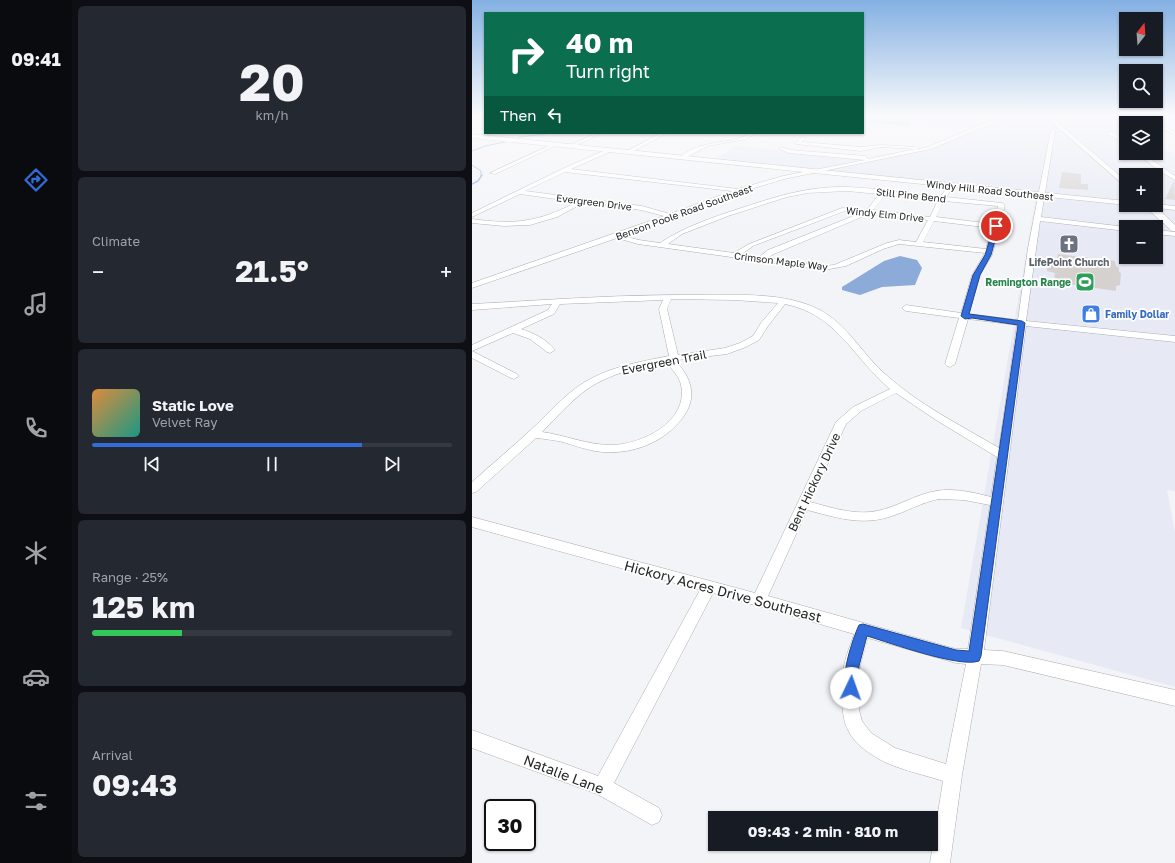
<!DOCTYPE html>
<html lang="en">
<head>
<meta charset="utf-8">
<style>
  body { margin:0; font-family:"Golos Text",sans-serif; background:#242831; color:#f1f3f6; height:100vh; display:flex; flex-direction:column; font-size:15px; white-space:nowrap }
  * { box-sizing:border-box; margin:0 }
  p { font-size:13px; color:#9ea1a6 }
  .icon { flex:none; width:22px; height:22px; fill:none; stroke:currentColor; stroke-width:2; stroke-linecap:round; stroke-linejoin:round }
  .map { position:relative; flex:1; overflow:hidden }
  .side { display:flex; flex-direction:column; gap:6px; padding:6px; background:#0d0f14; width:400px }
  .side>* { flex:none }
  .hud { position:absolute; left:12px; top:12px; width:380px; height:122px; border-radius:0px; box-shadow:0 1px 3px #0004; background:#0b6e4f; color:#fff; overflow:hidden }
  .needle { width:26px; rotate:17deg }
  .tools { position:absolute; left:647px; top:12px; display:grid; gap:8px }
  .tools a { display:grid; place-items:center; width:44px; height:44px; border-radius:0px; background:#171b24; box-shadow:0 1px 3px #0004; font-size:20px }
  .speed { position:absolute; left:12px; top:799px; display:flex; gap:8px; font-size:20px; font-weight:700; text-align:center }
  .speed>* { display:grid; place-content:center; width:52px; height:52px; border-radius:50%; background:#171b24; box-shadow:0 1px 3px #0004; line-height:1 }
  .speed .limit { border:2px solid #111; border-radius:6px; background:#fff; color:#111 }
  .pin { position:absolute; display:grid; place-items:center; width:34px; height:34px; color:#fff; margin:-17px; border:2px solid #fff; border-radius:50%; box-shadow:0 1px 4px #0007 }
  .me { position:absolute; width:44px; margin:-22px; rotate:3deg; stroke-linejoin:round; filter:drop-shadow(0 0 3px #0008) }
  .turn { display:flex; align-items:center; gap:14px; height:84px; padding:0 16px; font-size:18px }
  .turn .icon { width:52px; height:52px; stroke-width:2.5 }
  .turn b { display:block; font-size:28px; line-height:34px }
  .then { display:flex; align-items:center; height:38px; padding:0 16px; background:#0003; gap:8px; font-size:15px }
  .big { font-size:30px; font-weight:700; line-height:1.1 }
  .side .card { flex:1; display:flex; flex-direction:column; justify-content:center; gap:6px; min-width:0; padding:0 14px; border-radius:6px; background:#242831 }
  .side .dial { align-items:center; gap:0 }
  .dial b { font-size:52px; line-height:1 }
  .song { display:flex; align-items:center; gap:12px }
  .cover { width:48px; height:48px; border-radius:6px; background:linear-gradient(135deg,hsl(30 70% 55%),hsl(170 70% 35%)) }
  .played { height:4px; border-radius:2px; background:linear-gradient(90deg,#326cda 75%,#363941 75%) }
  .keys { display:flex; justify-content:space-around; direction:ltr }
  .heat { display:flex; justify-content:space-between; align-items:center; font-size:22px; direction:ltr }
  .charge { height:6px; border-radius:3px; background:linear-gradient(90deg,#34c759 25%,#363941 0) }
  .trip { position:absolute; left:236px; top:811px; width:230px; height:40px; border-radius:0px; background:#171b24; box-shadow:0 1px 3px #0004; font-weight:700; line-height:40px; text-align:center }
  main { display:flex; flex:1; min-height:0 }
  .tabs { display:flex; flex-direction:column; width:72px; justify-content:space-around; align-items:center; background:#090b0e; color:#9ea1a6 }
  .tabs .icon { width:28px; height:28px }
  .tabs .selected { color:#326cda }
  .tabs b { font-size:18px; color:#f1f3f6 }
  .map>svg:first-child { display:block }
  .built { fill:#e7eaf5; fill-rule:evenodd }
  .green { fill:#c2d9b9 }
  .water { fill:#8cabd8 }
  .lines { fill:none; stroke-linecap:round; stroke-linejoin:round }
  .stream-far1 { stroke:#8cabd8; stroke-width:1 }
  .stream { stroke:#8cabd8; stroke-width:1.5 }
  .building { fill:#d5d1cf }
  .minor-casing { stroke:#acadb1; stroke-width:1 }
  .major-casing { stroke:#acadb1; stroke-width:1 }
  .minor { fill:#fff; fill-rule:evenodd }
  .major { fill:#fff; fill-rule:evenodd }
  .route { fill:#326cda; stroke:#20468e }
  .labels { text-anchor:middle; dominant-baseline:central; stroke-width:3.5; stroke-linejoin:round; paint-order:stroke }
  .far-street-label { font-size:10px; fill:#252627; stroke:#fff }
  .far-worship-label { font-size:10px; font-weight:bold; fill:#5b616d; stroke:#fff }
  .far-leisure-label { font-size:10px; font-weight:bold; fill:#27864d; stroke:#fff; text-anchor:end }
  .far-shop-label { font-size:10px; font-weight:bold; fill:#366cbe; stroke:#fff; text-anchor:start }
  .street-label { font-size:12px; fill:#252627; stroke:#fff }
  .near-street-label { font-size:14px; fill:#252627; stroke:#fff }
</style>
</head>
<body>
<main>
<nav class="tabs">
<b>09:41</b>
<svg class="icon selected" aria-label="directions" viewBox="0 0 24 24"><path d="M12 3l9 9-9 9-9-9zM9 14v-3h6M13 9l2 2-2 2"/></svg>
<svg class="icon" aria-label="music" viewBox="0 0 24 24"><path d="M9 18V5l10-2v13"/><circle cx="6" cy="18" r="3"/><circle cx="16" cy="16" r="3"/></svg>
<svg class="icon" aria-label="phone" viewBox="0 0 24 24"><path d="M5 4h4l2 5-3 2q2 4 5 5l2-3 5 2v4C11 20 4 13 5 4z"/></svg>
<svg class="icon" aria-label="climate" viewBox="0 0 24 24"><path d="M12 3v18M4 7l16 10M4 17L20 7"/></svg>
<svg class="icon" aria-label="car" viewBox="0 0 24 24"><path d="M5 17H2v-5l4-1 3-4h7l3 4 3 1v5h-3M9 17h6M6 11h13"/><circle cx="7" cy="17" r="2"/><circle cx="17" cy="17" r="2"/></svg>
<svg class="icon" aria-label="filters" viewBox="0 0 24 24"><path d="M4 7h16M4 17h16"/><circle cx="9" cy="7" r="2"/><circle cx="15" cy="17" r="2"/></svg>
</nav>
<section class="side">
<div class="card dial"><b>20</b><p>km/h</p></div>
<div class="card"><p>Climate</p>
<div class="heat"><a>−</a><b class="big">21.5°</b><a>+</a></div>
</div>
<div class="card">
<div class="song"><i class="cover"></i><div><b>Static Love</b><p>Velvet Ray</p></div></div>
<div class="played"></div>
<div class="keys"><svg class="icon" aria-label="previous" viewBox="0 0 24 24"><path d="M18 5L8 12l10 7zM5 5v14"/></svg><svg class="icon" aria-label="pause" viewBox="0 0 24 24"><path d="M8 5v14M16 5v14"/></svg><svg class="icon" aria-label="next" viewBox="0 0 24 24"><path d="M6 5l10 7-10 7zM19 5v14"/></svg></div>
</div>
<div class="card"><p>Range · 25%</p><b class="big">125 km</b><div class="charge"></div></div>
<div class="card"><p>Arrival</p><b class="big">09:43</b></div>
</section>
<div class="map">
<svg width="703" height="863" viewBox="0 0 703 863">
  <rect width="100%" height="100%" fill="#f3f4f8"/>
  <path class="built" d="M435,116H625L654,130V153H684V145L703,154V491L695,490L703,532V687L489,628L564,197L482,188L370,172L357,171L330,172L341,169L243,159L264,146L397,159L437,152L456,147L477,140L500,128L439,126ZM654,175H684V205H654ZM654,227H684V257H654Z"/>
  <polygon class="green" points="391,116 435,116 439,126 391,122"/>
  <polygon class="water" points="428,256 445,260 450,268 443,285 410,287 388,295 370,290 370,287 412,261"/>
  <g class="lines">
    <g class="stream-far1">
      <polyline points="47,137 83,133"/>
      <polyline points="0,151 13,146 33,142"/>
      <polyline points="0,165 9,171 9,176"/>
    </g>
    <polyline class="stream" points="0,184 6,181 10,175"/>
  </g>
  <g class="building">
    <polygon points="590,172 609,174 609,184 616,184 616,190 587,188"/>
    <polygon points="702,181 703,200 693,199"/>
    <polygon points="586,254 643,261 644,266 647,268 647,272 649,273 648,285 644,286 644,291 582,282 583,273 575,271 576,262 584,263"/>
  </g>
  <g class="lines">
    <defs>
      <g id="minor">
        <polygon points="0,116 13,118 13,120 0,118"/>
        <path d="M538,116H544L519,124L459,149L312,179L269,192L151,236L167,240L188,243C212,227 239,218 266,209C303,197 335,186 375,187C406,188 438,194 468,197L477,185L479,184L482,186L474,197L530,203L533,205L520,255L508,275L497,314L546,320L556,248L579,130L591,128V130L583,131L569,217L654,227V231L568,221L554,321L703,336V342L554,326L512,650L531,651L703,690V706L531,665L509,664L490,775L478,863H458L471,781C453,775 433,771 415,763C400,756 383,745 376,730C368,716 369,682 372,666C374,655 379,644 382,634L241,593L142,783L187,808L190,815L187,822L180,825L125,794L0,748V730L126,776L228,590L0,527V517L283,593L364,422L381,407L418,389C381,358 365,314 313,304L296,326L287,340L274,347L255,354L206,360V364C218,377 224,394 215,411C197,442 158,457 123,451C112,449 101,445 91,442C82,440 73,439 64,438L4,492L0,493V482C21,463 43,445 64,425C82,408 98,389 120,378C143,366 171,361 197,356L187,309L191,300L88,304L82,314L49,329C62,333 74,339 83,350L78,353L75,352L58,339L41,333L0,351V345L76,310L80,304L0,310V304C76,300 153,294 229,295C268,295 313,292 348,310C376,325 390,354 413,374C446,404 488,425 527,448L545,325L496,319L483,364L478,367L475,366L473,364L487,318L434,311L430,308L434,305L489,313L500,275L513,253L427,244L411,249L374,266L352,270L166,244L145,238L0,288V283L192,216L169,210L113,202L85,217L58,225L32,226L0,223V219C44,225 66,222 105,202L48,194L0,217V213L90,169L138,148L140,149V151L99,169L266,189L311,176L393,160L317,153L307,149V148L309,147L318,150L394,156L396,159L443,149L409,147L389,151L324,144V142L330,137L334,138L330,142L389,147L409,145L444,147L446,149L456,147L515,122ZM93,172L260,191L198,214L170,206L53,191ZM375,191L407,194L395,210L370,208L277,244L262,253L196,244L210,234L256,216L315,197L336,193ZM413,195L466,200L458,217L401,210ZM472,201L526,206L521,224L464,217ZM373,211L389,213L296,250L287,257L270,254L281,246ZM397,214L456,220L444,242L427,240L415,243L362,265L352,266L295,258L302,254ZM462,221L520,228L514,249L451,242ZM199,299L262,300L306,303L289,323L281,336L268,343L253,348L206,355L195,309ZM197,362L196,364C201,371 207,376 209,385C217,422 169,445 139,445C115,445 93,435 70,432C83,419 95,405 110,393C134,374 166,367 197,362ZM424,393L464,420L525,457L519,497C500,492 478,487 459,492C438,497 420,510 398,512C378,514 358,507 338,502L374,424L389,411ZM467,499L492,500L518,505L496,649H484L296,596L335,510C363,517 388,526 417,517C434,512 450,502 467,499ZM396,638L484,663L494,664L474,764L423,748L399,733L390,721L387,710V677L388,666Z"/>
        <polygon points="670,116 703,117 703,119 672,118"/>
        <polygon points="683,123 686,123 703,132 703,135 684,126 684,123"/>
        <polygon points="636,132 640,132 654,141 654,144 636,134"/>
        <polygon points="124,133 130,133 101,147 97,146"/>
        <polygon points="189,133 195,133 158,153 153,152"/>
        <path d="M280,133H285L274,139L236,146L213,158L208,157C231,138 256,146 280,133Z"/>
        <polygon points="83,143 87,144 23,174 18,173"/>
        <polygon points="664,153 670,153 703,176 703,180 689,172"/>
        <polygon points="684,230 703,232 703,236 684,234"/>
        <polygon points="0,351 45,374 47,376 42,379 39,378 0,358"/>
      </g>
      <g id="major">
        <polygon points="573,116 578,116 654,181 654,187"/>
        <polygon points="0,134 654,201 655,205 0,138"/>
        <polygon points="684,204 703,206 703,210 685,208 703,225 703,231 700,231 671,205 684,205"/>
      </g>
    </defs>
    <use href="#minor" class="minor-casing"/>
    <use href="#major" class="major-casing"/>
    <use href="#minor" class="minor"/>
    <use href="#major" class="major"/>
  </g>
  <linearGradient id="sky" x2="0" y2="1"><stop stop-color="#83b0e2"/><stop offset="0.49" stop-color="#fafafc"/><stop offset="1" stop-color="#fafafc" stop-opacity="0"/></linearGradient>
  <rect width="703" height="236" fill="url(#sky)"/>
  <path class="route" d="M522,225L527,226L519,255L508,275L497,314L550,321L553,323L509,656L507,661C487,668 419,643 395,636L387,666L386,688L384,693L379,695L374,693C368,678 380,640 387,625L391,624L484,650L497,651L546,325L500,318L493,319L489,316L501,275L513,255Z"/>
  <defs>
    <symbol id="church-square" viewBox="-11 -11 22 22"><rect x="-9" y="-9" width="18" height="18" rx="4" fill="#6b7280" stroke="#fff"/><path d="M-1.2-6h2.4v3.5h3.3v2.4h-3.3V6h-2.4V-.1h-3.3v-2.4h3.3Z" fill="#fff"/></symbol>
    <symbol id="stadium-square" viewBox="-11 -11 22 22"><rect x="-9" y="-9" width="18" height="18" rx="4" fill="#2e9e5b" stroke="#fff"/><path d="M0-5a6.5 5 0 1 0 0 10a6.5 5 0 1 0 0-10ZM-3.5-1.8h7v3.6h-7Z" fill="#fff"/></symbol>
    <symbol id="shop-square" viewBox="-11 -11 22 22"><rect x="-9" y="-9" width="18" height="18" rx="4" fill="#3f7fe0" stroke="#fff"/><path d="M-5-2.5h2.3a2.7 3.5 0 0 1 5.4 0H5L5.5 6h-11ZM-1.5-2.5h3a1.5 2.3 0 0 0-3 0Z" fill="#fff"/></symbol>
  </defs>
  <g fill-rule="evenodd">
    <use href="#church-square" x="586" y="233" width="22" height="22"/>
    <use href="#stadium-square" x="602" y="271" width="22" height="22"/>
    <use href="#shop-square" x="608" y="303" width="22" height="22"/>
  </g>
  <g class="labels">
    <g class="far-street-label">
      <text transform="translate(518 190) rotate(6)">Windy Hill Road Southeast</text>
      <text transform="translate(439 195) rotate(6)">Still Pine Bend</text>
      <text transform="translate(122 202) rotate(7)">Evergreen Drive</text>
      <text transform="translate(212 212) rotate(-20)">Benson Poole Road Southeast</text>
      <text transform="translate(413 214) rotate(6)">Windy Elm Drive</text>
      <text transform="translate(309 261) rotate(7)">Crimson Maple Way</text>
    </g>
    <g class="far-worship-label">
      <text x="597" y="262">LifePoint Church</text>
    </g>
    <g class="far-leisure-label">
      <text x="599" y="282">Remington Range</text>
    </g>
    <g class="far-shop-label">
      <text x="633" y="314">Family Dollar</text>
    </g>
    <g class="street-label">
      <text transform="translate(192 362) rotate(-11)">Evergreen Trail</text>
      <text transform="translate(342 482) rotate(-65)">Bent Hickory Drive</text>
    </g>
    <g class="near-street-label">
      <text transform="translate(251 591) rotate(15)">Hickory Acres Drive Southeast</text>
      <text transform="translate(92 774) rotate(21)">Natalie Lane</text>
    </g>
  </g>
</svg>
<div class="tools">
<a><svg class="needle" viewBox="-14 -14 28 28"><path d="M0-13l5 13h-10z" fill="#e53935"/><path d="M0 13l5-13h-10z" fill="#9ea1a6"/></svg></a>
<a><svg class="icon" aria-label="search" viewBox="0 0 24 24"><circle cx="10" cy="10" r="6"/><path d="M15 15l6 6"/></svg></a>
<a><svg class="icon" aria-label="layers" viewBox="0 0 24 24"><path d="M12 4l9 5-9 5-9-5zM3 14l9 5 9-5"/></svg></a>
<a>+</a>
<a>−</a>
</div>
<div class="speed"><div class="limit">30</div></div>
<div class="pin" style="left:524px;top:226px;background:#d93025"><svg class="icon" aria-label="arrive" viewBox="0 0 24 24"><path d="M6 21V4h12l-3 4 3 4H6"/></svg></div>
<svg class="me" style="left:379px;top:688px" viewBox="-20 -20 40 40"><circle r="19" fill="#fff"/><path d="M0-13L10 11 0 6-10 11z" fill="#326cda"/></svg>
<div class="trip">09:43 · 2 min · 810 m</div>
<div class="hud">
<div class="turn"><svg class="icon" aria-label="right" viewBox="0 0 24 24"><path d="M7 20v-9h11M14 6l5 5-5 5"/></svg><div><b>40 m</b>Turn right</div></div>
<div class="then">Then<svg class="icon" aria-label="left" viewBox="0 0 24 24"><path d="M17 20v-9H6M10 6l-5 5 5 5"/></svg></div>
</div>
</div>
</main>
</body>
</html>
